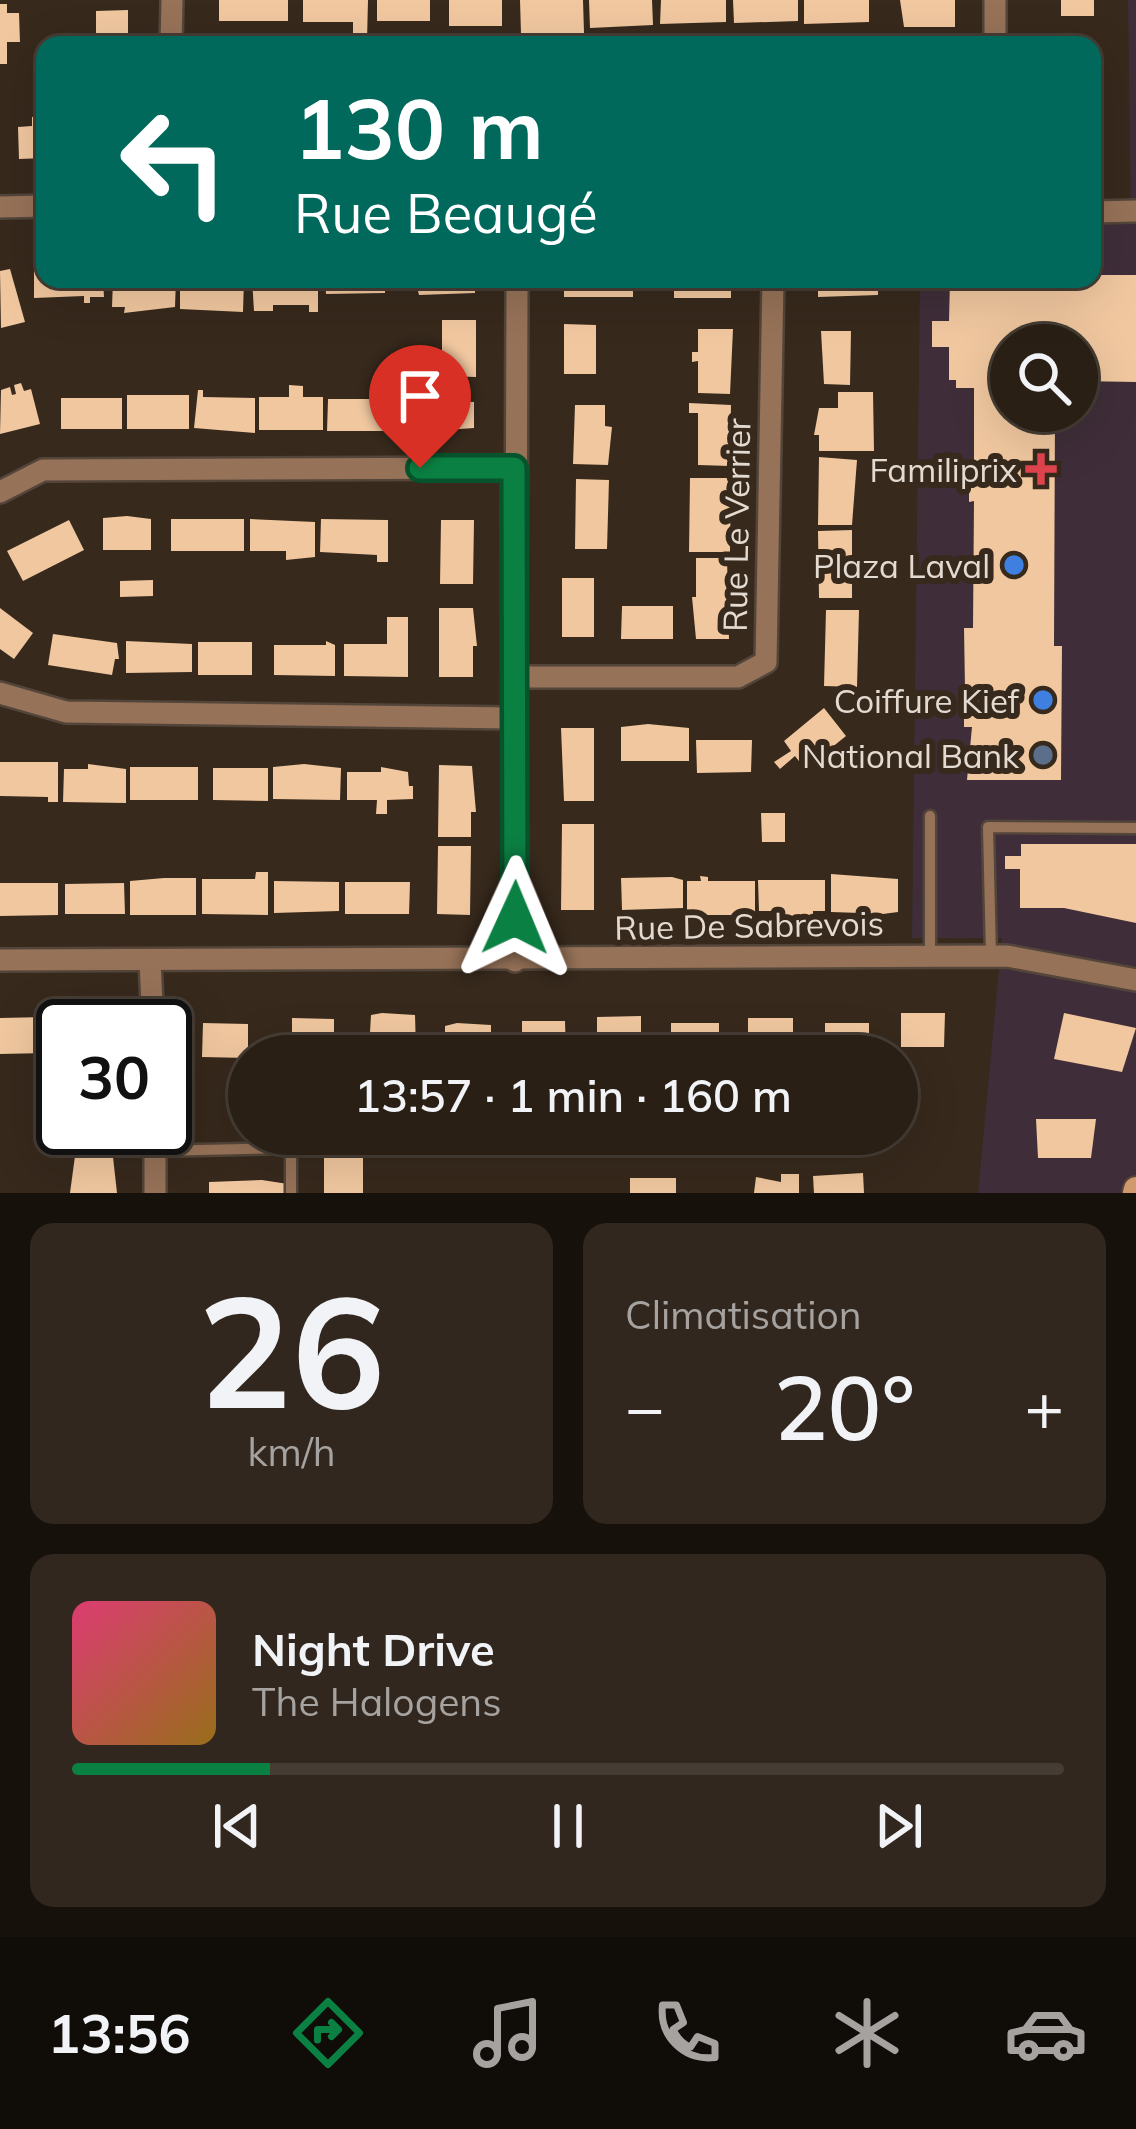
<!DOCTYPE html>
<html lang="fr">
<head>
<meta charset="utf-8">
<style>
  body { margin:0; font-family:Mulish,sans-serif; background:#31271e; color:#f1f3f6; height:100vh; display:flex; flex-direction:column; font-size:45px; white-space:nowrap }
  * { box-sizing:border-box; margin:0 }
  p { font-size:39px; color:#a5a2a0 }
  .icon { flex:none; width:66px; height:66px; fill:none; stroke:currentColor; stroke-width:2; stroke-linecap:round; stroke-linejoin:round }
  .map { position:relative; height:1193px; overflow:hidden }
  .drawer { display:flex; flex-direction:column; gap:30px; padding:30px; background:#17110c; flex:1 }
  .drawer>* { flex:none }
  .guide { position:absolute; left:36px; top:36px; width:1065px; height:252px; border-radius:24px; box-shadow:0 12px 48px #0002,0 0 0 3px #453d34; background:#00695c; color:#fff; overflow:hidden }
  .controls { position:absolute; left:990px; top:324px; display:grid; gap:24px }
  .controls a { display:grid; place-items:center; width:108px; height:108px; border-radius:50%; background:#291f15; box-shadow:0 12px 48px #0002,0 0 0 3px #453d34; font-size:60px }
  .speed { position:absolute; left:36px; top:999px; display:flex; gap:24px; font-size:60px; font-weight:700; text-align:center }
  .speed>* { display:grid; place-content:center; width:156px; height:156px; border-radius:50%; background:#291f15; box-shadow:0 12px 48px #0002,0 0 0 3px #453d34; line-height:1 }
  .speed .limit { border:6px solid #111; border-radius:18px; background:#fff; color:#111 }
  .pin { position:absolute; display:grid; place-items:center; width:102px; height:102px; color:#fff; margin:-123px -51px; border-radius:50% 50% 50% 0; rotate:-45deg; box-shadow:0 0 12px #0007 }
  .pin .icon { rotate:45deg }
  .me { position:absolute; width:132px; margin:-66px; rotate:1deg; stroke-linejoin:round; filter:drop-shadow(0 0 9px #0008) }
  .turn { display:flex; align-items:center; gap:42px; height:252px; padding:0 60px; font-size:54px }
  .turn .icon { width:156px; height:156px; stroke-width:2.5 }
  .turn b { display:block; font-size:84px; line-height:102px }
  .big { font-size:90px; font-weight:600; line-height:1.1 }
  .drawer .tile { flex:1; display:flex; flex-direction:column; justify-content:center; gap:18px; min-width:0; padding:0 42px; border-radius:24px; background:#31271e }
  .drawer .dial { align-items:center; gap:0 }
  .dial b { font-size:156px; line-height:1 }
  .song { display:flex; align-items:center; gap:36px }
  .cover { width:144px; height:144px; border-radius:18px; background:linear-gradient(135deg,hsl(340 70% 55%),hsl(40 70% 35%)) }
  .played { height:12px; border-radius:6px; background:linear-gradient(90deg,#0b8043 20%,#453d34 20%) }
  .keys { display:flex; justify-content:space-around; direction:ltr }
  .heat { display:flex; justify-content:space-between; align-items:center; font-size:66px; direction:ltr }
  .drawer .tiles { flex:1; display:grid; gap:30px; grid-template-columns:1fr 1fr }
  .tile:last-child { grid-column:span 2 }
  .trip { position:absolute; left:228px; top:1035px; width:690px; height:120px; border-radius:60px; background:#291f15; box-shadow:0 12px 48px #0002,0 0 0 3px #453d34; font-weight:600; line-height:120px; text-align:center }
  .tabs { display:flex; height:192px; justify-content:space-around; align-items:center; background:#100c08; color:#a5a2a0 }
  .tabs .icon { width:84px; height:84px }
  .tabs .selected { color:#0b8043 }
  .tabs b { font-size:54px; color:#f1f3f6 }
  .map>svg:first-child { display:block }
  .commercial { fill:#3f2e39; fill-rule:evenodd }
  .building { fill:#f0c79f }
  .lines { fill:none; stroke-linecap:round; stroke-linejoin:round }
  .lane-casing { stroke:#534539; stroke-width:15 }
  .street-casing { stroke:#534539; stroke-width:26 }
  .secondary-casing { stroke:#534539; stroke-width:28 }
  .lane { stroke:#967258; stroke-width:10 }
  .street { stroke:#967258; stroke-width:21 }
  .secondary { stroke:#d2996f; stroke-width:24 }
  .route-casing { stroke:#07532c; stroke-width:30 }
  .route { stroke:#0b8043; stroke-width:21 }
  .health-dot { fill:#e0444e; stroke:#37291c; stroke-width:4.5 }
  .shop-dot { fill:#3f7fe0; stroke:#37291c; stroke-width:4.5 }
  .service-dot { fill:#5c6f8a; stroke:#37291c; stroke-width:4.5 }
  .labels { text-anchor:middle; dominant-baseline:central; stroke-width:12; stroke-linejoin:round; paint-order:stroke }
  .poi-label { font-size:33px; fill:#e3dad1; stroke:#37291c; text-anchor:end }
  .street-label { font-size:33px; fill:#e3dad1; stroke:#37291c }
</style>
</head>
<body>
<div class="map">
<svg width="1136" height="1193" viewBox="0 0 1136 1193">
  <rect width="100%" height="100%" fill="#37291c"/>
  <path class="commercial" d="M1128,0H1136V1193H978L1002,938H912L920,279H1092V220L1131,223ZM1011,345H1077V411H1011Z"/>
  <g class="building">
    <rect x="219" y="0" width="69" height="21"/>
    <polygon points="303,0 368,0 367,41 353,42 353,22 303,22"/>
    <rect x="377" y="0" width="53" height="21"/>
    <rect x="449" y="0" width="53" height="26"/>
    <polygon points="520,0 583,0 584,33 521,34"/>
    <polygon points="589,0 652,0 653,25 590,28"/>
    <polygon points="661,0 726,0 726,22 660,24"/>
    <polygon points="733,0 798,0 798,21 734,23"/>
    <polygon points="804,0 869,0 869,22 804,24"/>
    <polygon points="900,0 955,0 955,27 904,27"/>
    <rect x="1061" y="0" width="33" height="16"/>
    <polygon points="0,4 7,4 7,13 19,13 20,42 7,42 7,64 0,64"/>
    <polygon points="128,10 128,45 87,45 87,35 96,35 96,11"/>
    <rect x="1044" y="33" width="29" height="12"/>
    <polygon points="1092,112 1102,112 1104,159 1092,159"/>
    <polygon points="45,116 45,158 19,159 18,127 32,126 32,117"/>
    <polygon points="45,264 45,279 103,279 104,297 90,297 90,303 84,303 84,296 34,298 34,265"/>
    <polygon points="10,269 25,322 1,328 0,271"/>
    <polygon points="1092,275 1136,275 1136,382 1077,381 1077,345 1011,345 1011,411 1055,411 1054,646 1062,646 1061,780 967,780 972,727 964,727 964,716 973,716 973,688 965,688 964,628 973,628 974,501 969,502 969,488 974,488 974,388 956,388 956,380 949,380 949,347 932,347 932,321 949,321 950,279 1092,279"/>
    <polygon points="113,279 176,279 175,307 124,313 125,307 112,307"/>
    <polygon points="180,279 244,279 243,312 180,309"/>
    <polygon points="252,279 318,279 318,312 309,312 309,305 273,305 273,311 254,311"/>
    <polygon points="325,279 385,279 385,293 326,294"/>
    <polygon points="415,279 475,279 475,293 419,295"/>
    <rect x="564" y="279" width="69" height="18"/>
    <rect x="674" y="279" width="57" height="19"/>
    <polygon points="818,279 878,279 878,295 818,297"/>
    <polygon points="442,320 476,320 476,377 442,376"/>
    <polygon points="564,324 596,325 596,374 564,374"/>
    <polygon points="698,329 733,329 730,394 698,393 698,361 692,362 692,352 698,352"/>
    <polygon points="821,331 851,331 850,385 824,384"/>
    <polygon points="21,383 24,391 31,389 40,424 0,434 1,390 10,387 12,395 16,394 14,385"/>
    <polygon points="289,385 303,386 303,397 323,397 323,430 259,430 259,397 289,397"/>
    <polygon points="198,390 203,390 203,397 255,398 255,433 194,428"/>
    <polygon points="838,392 873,392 874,451 819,451 819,435 814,435 819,408 838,408"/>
    <rect x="127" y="395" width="62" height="34"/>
    <rect x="61" y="398" width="61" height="31"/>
    <polygon points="328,399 388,399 388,431 327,431"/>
    <polygon points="416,400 474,402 474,428 416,432"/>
    <polygon points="689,403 731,405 730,466 698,465 698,413 689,413"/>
    <polygon points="575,405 605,405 605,426 612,427 608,465 573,464"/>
    <polygon points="819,457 857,460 852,525 818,525"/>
    <polygon points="690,478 731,478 730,552 689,552"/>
    <polygon points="576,479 609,480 607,549 575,549"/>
    <polygon points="127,516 151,519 151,550 103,550 103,518"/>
    <rect x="171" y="519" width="73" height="32"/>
    <polygon points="250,519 315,522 315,557 286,560 286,551 250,551"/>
    <polygon points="321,519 388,520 388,562 377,562 377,555 320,552"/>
    <polygon points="69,520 84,550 23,581 7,551"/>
    <polygon points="441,520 474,520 473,584 440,584"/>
    <polygon points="852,530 852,598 819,598 818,531"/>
    <polygon points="696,558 727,558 729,639 696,639 692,597 696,597"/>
    <rect x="562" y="578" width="32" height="59"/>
    <polygon points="153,580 153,596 120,597 120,581"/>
    <polygon points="622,606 673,606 673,639 621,639"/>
    <polygon points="0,608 33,633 14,659 0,649"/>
    <polygon points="439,608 473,608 477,646 473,646 473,677 439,677"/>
    <polygon points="826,610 859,610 857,687 824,686"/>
    <polygon points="387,617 408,617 408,677 344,676 344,644 387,644"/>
    <polygon points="53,634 117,643 119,659 115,659 112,675 48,665"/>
    <polygon points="126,641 192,644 192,672 126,673"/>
    <polygon points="326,641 335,645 335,676 274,675 274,645 326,645"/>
    <rect x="198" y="642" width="54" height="33"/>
    <polygon points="824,708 846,736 805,769 795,756 780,769 774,762 791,751 784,741"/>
    <polygon points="648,724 689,728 689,761 621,761 621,727"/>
    <polygon points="561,728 594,728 594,801 564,801"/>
    <polygon points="696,740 752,740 751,772 697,773"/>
    <polygon points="0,762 58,762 58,802 48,802 48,797 0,796"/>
    <polygon points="88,764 126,769 126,803 63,802 64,769 88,769"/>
    <polygon points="304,764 341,768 340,800 273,799 273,767"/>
    <polygon points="439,765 472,766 476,812 471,812 471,837 438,837"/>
    <rect x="130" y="767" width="68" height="33"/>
    <polygon points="381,767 408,772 409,786 413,786 413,799 387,800 387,814 376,814 377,800 347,800 347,772 381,772"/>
    <polygon points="213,768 268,768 268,801 213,800"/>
    <polygon points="761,813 785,813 785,842 762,842"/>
    <polygon points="562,824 594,824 594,910 561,910"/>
    <polygon points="1021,844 1136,844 1136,923 1064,908 1020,908 1020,869 1005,869 1005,856 1021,856"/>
    <polygon points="438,846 471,846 470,915 437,914"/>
    <polygon points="256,872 268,872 268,915 202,914 202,879 255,879"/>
    <polygon points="831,874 898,879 898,912 860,917 860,913 831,912"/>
    <polygon points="700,876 708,877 708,881 755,881 755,915 687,915 687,881 701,881"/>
    <polygon points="672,877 683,880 683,908 622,910 621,878"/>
    <polygon points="164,878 196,878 196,915 130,915 130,881"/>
    <polygon points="758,880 825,880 825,911 813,911 813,920 772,920 772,911 759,911"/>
    <polygon points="274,881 339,882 339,911 274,913"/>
    <polygon points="345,882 410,882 409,914 345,914"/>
    <polygon points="0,883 58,883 58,915 0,916"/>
    <polygon points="124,883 125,914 65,914 65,884"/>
    <polygon points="382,1013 415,1015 416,1050 395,1048 391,1056 379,1056 379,1049 369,1050 371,1015"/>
    <polygon points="901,1013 945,1013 944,1047 901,1047"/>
    <polygon points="1064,1013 1136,1028 1122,1072 1054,1059"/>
    <rect x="77" y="1014" width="36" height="12"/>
    <polygon points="641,1016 641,1051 597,1051 597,1017"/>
    <polygon points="46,1017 47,1053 0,1054 0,1018"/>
    <polygon points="292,1018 334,1019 334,1052 292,1052"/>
    <rect x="748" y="1018" width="45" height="34"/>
    <polygon points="522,1021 565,1021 566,1056 522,1056"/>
    <polygon points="203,1023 248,1024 248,1058 202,1057"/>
    <polygon points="457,1023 491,1025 491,1056 445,1056 445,1026"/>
    <rect x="671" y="1023" width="48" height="33"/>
    <rect x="825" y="1023" width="44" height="33"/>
    <polygon points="1036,1119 1096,1119 1091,1158 1038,1158"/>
    <polygon points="473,1134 497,1134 498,1155 473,1155"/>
    <polygon points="337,1143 363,1147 363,1193 324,1193 324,1148 337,1148"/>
    <polygon points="75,1156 113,1157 117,1193 70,1193"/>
    <polygon points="863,1173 864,1193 814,1193 813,1176"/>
    <polygon points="781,1174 799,1174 799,1193 754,1193 756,1177 781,1182"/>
    <rect x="630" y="1178" width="46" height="15"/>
    <polygon points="262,1180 288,1184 288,1193 209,1193 209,1182"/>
  </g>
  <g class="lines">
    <defs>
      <g id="lane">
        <polyline points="930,956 930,816"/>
        <polyline points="991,956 988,827 1136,828"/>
        <polyline points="155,1151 291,1148 291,1193"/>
      </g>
      <g id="street">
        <polyline points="995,0 995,45"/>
        <polyline points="171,45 172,0"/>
        <polyline points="0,207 45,206"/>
        <polyline points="1092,212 1136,211"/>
        <polyline points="0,492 43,470 514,468"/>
        <polyline points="517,677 738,677 766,662 773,279"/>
        <polyline points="0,693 66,712 516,718"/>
        <polyline points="0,960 1007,956 1136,980"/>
        <polyline points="150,961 153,1026"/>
        <polyline points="515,961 517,279"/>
        <polyline points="155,1128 155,1193"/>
      </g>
      <polyline id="secondary" points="1135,1193 1136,1189"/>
    </defs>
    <use href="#lane" class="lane-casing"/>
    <use href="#street" class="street-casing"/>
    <use href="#secondary" class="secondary-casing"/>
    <use href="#lane" class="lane"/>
    <use href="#street" class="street"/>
    <use href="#secondary" class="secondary"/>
  </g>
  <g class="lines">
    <defs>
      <polyline id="route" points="420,468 514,468 515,918"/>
    </defs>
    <use href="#route" class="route-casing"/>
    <use href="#route" class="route"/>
  </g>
  <path class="health-dot" d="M1035 451h12v12h12v12h-12v12h-12v-12h-12v-12h12z"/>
  <g class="shop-dot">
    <circle cx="1014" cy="565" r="12"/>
    <circle cx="1043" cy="700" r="12"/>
  </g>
  <circle class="service-dot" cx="1043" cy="755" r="12"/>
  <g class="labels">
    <g class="poi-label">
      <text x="1017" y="469">Familiprix</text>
      <text x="990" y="565">Plaza Laval</text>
      <text x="1019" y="700">Coiffure Kief</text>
      <text x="1019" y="755">National Bank</text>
    </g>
    <g class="street-label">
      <text transform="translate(736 525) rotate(-89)">Rue Le Verrier</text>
      <text transform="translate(749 925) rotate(-1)">Rue De Sabrevois</text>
    </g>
  </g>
</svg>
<div class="controls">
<a><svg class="icon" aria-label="search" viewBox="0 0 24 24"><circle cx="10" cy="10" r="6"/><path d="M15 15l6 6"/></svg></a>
</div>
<div class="speed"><div class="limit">30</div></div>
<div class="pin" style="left:420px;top:468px;background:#d93025"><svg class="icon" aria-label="arrive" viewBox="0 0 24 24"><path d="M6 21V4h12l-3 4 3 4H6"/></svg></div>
<svg class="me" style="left:515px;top:918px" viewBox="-20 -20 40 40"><path d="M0-17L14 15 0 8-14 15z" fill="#0b8043" stroke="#fff" stroke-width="4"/></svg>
<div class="trip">13:57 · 1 min · 160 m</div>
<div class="guide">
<div class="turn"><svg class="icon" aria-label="left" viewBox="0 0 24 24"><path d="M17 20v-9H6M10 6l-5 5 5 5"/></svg><div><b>130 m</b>Rue Beaugé</div></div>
</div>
</div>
<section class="drawer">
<div class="tiles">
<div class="tile dial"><b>26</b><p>km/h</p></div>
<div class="tile"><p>Climatisation</p>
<div class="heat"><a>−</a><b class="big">20°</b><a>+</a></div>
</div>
<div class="tile">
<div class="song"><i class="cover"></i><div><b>Night Drive</b><p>The Halogens</p></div></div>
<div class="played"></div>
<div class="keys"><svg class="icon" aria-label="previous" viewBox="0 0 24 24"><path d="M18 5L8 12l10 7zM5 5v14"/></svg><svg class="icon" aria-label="pause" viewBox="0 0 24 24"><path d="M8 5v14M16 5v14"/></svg><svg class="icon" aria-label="next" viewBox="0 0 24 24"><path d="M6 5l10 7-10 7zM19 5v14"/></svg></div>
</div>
</div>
</section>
<nav class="tabs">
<b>13:56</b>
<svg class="icon selected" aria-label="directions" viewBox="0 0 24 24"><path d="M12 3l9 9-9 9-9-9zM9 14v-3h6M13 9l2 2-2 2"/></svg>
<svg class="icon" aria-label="music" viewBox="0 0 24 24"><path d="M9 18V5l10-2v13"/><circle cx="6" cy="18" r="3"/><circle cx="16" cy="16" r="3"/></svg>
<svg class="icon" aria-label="phone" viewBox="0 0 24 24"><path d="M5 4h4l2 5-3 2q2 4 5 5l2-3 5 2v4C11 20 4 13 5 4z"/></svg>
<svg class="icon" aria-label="climate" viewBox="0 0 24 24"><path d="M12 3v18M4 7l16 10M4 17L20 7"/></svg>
<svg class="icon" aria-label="car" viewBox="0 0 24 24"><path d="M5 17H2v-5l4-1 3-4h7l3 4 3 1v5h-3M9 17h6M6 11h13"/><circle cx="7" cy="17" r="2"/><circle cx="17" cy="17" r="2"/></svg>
</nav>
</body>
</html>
